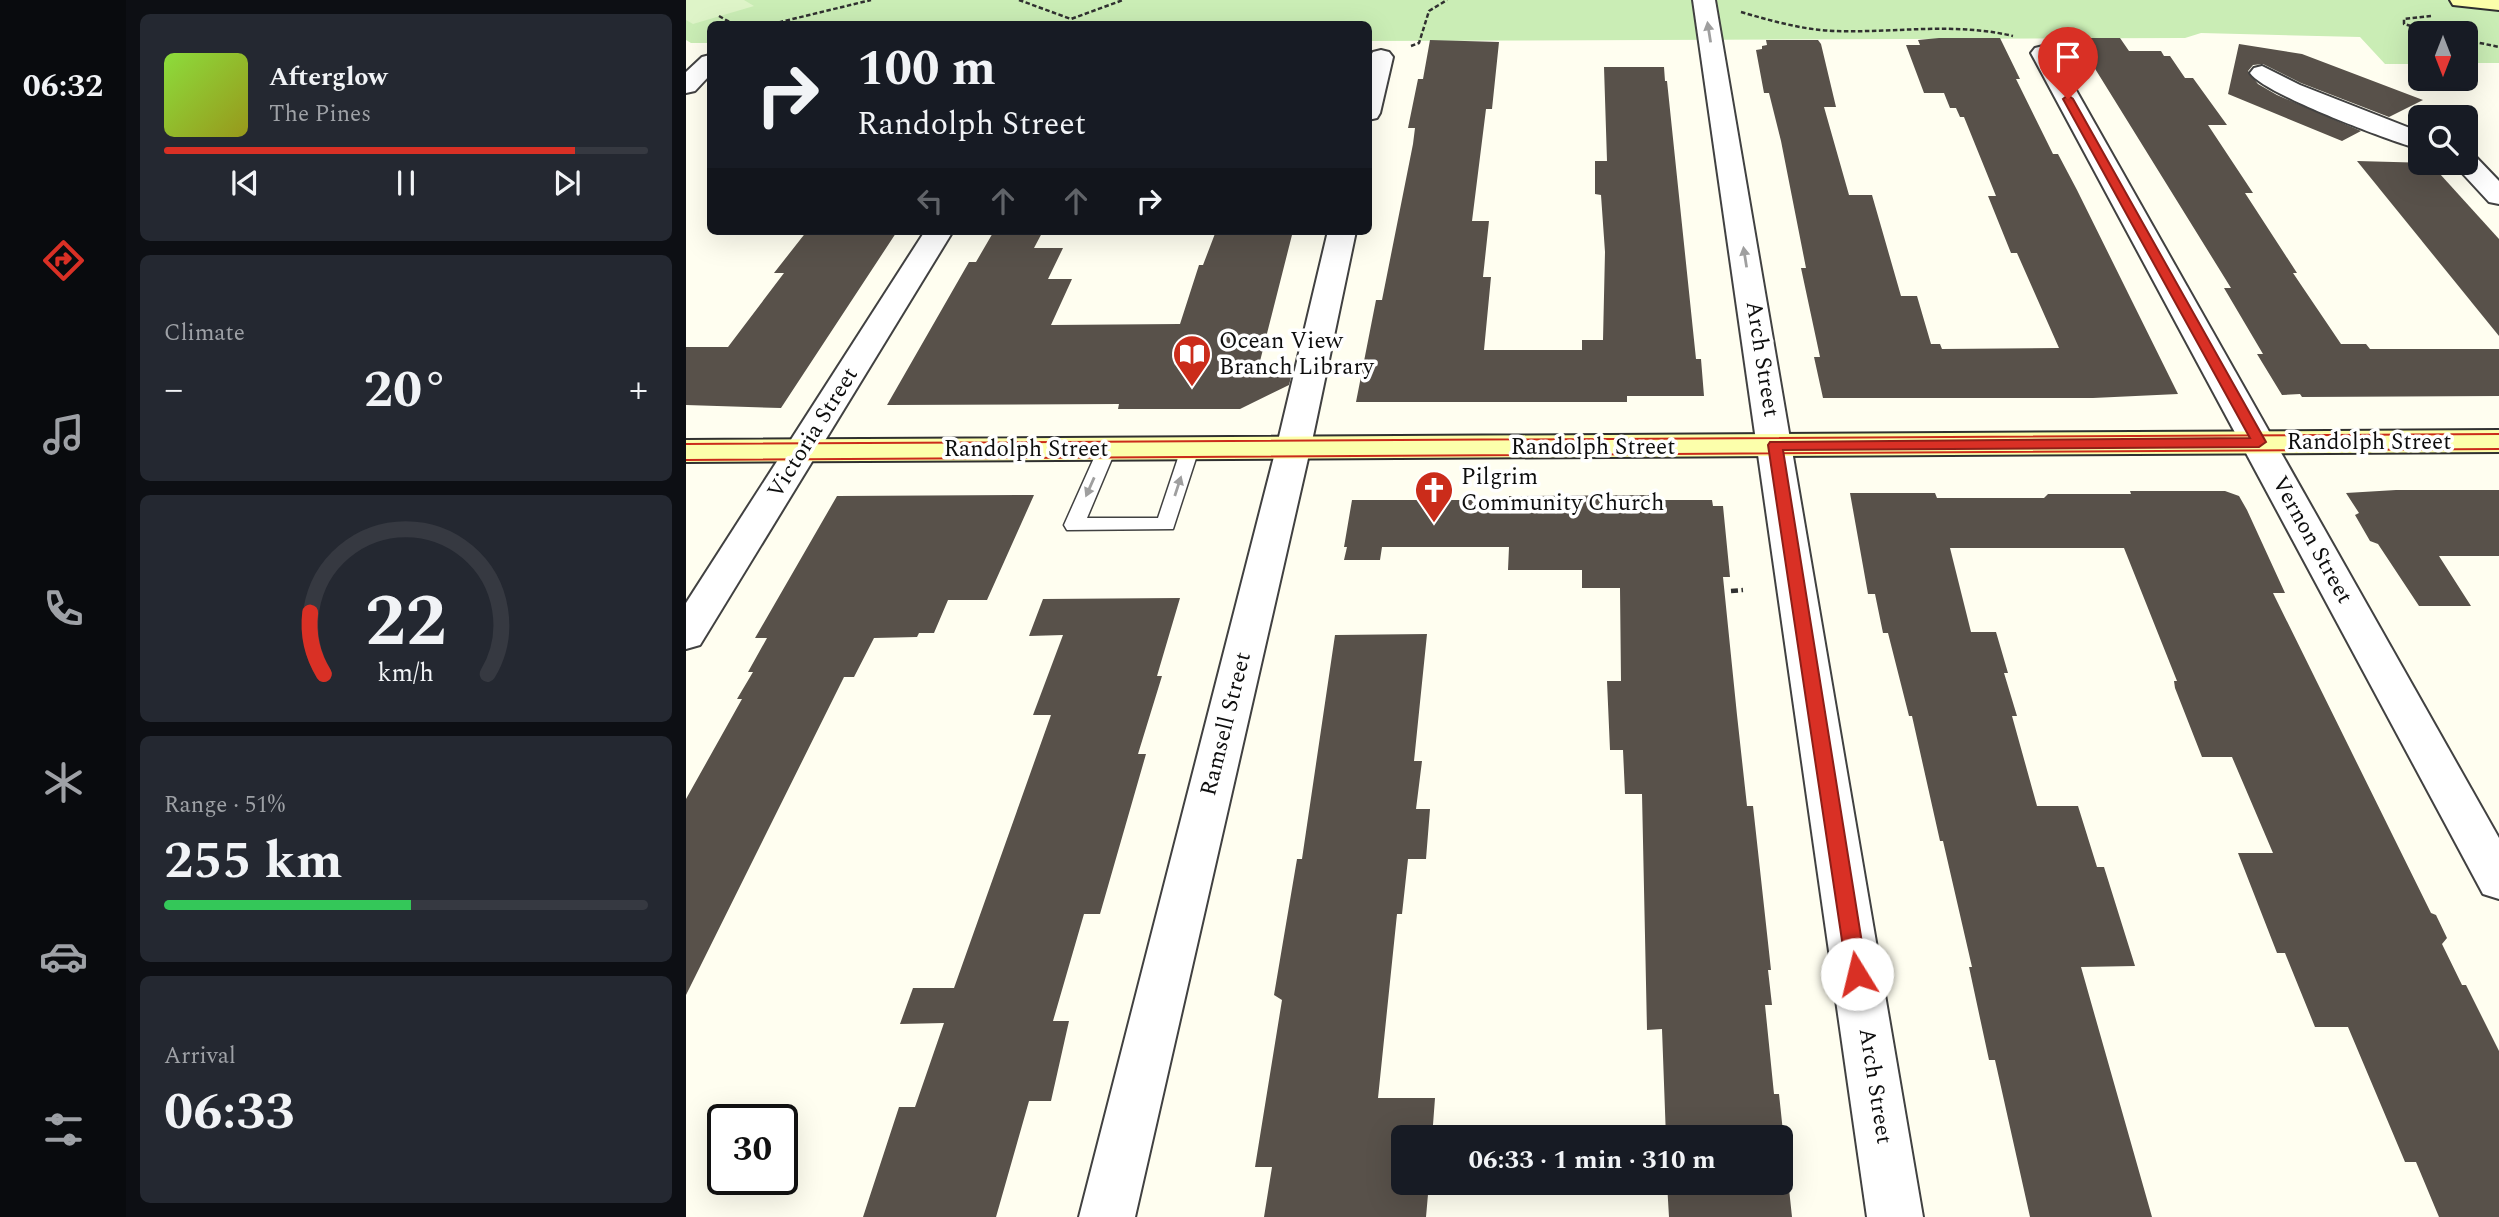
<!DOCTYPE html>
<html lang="en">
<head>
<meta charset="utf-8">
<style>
  body { margin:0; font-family:Spectral,serif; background:#242831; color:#f1f3f6; height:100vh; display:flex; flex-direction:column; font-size:26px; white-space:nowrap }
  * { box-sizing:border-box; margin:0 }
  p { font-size:23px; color:#9ea1a6 }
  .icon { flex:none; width:38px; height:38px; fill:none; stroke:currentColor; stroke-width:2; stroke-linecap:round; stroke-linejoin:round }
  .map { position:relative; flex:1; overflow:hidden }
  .sheet { display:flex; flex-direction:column; gap:14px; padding:14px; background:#0d0f14; width:560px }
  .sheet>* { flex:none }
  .guide { position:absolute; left:21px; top:21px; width:665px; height:214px; border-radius:10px; box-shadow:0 7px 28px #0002; background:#171b24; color:#f1f3f6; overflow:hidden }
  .needle { width:46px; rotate:180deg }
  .fabs { position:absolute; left:1722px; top:21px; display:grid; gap:14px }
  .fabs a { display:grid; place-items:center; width:70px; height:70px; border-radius:10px; background:#171b24; box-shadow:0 7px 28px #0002; font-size:35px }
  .speed { position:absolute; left:21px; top:1104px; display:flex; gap:14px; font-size:35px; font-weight:700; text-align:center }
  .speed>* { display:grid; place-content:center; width:91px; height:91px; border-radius:50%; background:#171b24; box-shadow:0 7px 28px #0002; line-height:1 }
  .speed .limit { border:4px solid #111; border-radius:10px; background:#fff; color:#111 }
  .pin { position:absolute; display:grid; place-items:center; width:60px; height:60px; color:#fff; margin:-72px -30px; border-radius:50% 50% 50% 0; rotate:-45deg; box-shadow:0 0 7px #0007 }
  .pin .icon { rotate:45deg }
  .me { position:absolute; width:77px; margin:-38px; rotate:351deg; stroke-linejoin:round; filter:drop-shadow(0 0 5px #0008) }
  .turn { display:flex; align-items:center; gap:24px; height:147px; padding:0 35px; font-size:32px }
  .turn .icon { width:91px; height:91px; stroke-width:2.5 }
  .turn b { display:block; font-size:49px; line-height:60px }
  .lanes { display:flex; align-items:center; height:66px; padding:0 35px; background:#0003; justify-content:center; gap:35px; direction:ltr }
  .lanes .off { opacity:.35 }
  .big { font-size:52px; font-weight:700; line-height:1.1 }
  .sheet .widget { flex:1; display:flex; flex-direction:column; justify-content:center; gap:10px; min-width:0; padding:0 24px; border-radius:10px; background:#242831 }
  .sheet .dial { align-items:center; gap:0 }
  .dial svg { height:182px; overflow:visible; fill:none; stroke:#363941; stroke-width:7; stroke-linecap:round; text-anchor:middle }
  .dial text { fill:#f1f3f6; stroke:none }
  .song { display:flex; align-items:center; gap:21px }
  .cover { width:84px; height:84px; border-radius:10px; background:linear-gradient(135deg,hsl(90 70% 55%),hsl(60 70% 35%)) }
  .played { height:7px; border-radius:4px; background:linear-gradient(90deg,#d93025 85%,#363941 85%) }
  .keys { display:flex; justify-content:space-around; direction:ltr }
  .heat { display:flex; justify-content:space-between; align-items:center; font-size:38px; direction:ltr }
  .charge { height:10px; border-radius:5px; background:linear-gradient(90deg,#34c759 51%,#363941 0) }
  .trip { position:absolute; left:705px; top:1125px; width:402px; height:70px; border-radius:10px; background:#171b24; box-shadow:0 7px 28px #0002; font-weight:700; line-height:70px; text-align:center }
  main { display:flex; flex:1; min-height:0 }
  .tabs { display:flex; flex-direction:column; width:126px; justify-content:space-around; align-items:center; background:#090b0e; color:#9ea1a6 }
  .tabs .icon { width:49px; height:49px }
  .tabs .selected { color:#d93025 }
  .tabs b { font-size:32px; color:#f1f3f6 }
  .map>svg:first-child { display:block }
  .green { fill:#caedb5 }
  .pitch { fill:#def4c8 }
  .building { fill:#58514a }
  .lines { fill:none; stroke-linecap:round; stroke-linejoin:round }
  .lane-casing { stroke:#414141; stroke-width:3 }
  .street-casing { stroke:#414141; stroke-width:4 }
  .secondary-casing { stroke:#303030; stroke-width:4 }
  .path-far1 { stroke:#303030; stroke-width:2.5; stroke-dasharray:4.5 2.5; stroke-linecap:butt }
  .path { stroke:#303030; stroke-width:4.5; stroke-dasharray:7 3.5; stroke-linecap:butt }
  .lane { fill:#fff; fill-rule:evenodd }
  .street { fill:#fff; fill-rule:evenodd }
  .secondary { fill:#fcffab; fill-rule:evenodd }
  .tram { stroke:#cb2c1a; stroke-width:2 }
  .oneway { fill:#9f9f9f }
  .route { fill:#d93025; stroke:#8d1f18; stroke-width:2 }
  .labels { text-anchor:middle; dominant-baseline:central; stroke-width:7; stroke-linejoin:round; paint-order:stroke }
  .poi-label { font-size:23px; fill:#0e0e0e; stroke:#fff; text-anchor:start }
  .street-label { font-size:23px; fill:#0e0e0e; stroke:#fff }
</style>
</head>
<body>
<main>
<nav class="tabs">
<b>06:32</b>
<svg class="icon selected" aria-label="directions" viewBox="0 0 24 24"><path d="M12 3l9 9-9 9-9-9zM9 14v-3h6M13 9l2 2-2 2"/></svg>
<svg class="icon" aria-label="music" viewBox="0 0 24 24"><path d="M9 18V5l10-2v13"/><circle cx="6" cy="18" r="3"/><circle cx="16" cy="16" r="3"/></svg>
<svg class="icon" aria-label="phone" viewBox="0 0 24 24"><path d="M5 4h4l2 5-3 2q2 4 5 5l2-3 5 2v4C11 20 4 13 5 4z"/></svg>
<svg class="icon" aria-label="climate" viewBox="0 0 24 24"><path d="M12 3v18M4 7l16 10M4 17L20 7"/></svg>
<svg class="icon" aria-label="car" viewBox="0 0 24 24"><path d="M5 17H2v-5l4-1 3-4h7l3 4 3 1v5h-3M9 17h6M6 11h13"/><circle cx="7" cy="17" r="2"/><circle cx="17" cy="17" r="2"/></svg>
<svg class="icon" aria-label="filters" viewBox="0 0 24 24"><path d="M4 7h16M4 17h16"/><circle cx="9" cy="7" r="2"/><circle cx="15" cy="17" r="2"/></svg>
</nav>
<section class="sheet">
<div class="widget">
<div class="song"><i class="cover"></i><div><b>Afterglow</b><p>The Pines</p></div></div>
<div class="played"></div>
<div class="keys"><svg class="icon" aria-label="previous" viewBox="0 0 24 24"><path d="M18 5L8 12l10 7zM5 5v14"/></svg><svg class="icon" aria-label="pause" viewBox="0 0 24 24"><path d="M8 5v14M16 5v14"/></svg><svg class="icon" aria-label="next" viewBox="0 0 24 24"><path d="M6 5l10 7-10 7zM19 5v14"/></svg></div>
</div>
<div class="widget"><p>Climate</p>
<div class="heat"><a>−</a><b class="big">20°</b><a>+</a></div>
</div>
<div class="widget dial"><svg viewBox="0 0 100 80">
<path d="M14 69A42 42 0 1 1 86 69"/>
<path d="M14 69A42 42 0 0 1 8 42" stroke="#d93025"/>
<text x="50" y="56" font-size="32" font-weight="700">22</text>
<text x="50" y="72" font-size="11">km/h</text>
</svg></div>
<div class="widget"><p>Range · 51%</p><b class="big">255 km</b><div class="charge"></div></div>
<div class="widget"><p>Arrival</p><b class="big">06:33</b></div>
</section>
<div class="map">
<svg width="1813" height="1217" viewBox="0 0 1813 1217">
  <rect width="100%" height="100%" fill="#fffef0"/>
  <polygon class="green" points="0,0 1813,0 1813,63 1780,63 1780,33 1734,33 1734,64 1699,64 1674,37 1515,33 1499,38 683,41 682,24 24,24 24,43 5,43 0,40"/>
  <polygon class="pitch" points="0,0 58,0 68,6 7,24 0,20"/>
  <g class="building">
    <polygon points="1253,38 1314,38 1334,79 1330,79 1367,154 1372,154 1391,190 1492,394 1407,398 1137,398 1128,357 1134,357 1115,268 1120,268 1095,141 1083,93 1078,93 1070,50 1076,49 1076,46 1081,45 1080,40 1132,40 1135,44 1150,107 1138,107 1163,195 1186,195 1215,296 1231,296 1245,344 1254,344 1256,349 1373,348 1331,253 1325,253 1302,196 1310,196 1278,117 1274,117 1270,108 1264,108 1258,93 1238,93 1220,45 1234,45 1232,40"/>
    <polygon points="1390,38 1434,38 1443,51 1475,51 1478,56 1484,56 1499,78 1507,78 1541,125 1522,125 1567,193 1559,193 1611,273 1607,273 1655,344 1680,344 1684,349 1813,349 1813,396 1616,397 1614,394 1596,395 1571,354 1577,354 1538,288 1545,288"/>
    <polygon points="744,40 813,42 806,109 800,109 786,221 803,221 797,277 805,277 798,350 896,350 896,340 917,340 919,252 915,195 909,194 909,161 921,161 918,67 978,67 979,81 981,81 1010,359 1015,359 1018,396 941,396 941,402 670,402 690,300 696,300 727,144 729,128 722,128 732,79 737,79"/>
    <polygon points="1553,44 1616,54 1737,100 1703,117 1615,83 1577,64 1567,65 1562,71 1572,84 1591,95 1675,131 1656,141 1542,94"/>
    <polygon points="1671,161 1744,163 1813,239 1813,336"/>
    <polygon points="121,231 210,233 95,408 0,405 0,347 42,347 98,273 88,273"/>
    <polygon points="308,231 357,231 348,248 377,248 362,279 386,279 365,325 494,324 513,265 517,265 530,231 607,231 571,373 606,373 603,385 554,409 432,409 433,404 201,405 283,262 290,262"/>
    <polygon points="1710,490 1813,490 1813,556 1753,556 1785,606 1733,606 1692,544 1684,541 1669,515 1673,513 1660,493"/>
    <polygon points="1444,491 1539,491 1553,496 1561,510 1599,593 1587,593 1745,913 1750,915 1761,938 1756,944 1776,985 1780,985 1813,1051 1813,1217 1753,1217 1730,1162 1719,1162 1662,1027 1629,1027 1599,953 1591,953 1552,853 1587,853 1546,757 1516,757 1489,688 1488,681 1491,681 1438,548 1264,548 1285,632 1310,632 1322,673 1318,673 1331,716 1326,716 1351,806 1392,806 1411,867 1418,867 1449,966 1395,967 1466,1217 1344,1217 1309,1060 1303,1060 1283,967 1286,967 1257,841 1254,841 1226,716 1223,716 1202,633 1197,633 1189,594 1182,594 1164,493 1249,493 1251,498 1358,498 1362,494 1445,494"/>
    <polygon points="348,495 301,600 262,600 248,633 233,633 231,637 188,638 168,677 158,677 0,995 0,799 56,699 51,699 67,672 62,672 81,638 69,638 151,496"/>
    <polygon points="963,495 963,500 1026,500 1027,506 1037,506 1044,577 1037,577 1051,715 1061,806 1067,806 1085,970 1082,970 1086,1005 1079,1005 1088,1094 1093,1094 1106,1217 983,1217 981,1183 1096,1183 1096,1138 980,1138 976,1029 961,1030 956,794 939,794 937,750 924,750 921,681 935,681 934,588 896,588 896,570 822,570 823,547 696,547 694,560 658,560 661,547 658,547 666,500 823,500 823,496"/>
    <polygon points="494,598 471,676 476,676 452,754 460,754 414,914 398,914 367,1021 383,1021 365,1101 343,1101 310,1217 177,1217 213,1107 229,1107 258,1023 214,1024 227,988 268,988 365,715 347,715 377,635 343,636 357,599"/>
    <polygon points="741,634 728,761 736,761 730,809 744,809 740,859 722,859 716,914 711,914 692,1098 749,1098 746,1138 718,1138 718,1183 743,1183 740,1217 578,1217 586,1167 569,1167 596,1000 588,995 611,859 616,859 649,635"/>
  </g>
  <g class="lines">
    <defs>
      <polygon id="lane" points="421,443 430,449 401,518 472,518 495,449 497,445 511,445 513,449 487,529 381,530 378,525 412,449"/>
      <g id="street">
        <polygon points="1007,0 1029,0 1237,1217 1181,1217"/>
        <polygon points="1357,46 1365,48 1369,53 1813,838 1813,899 1797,894 1345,53 1349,48"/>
        <polygon points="695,50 703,52 707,57 694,113 691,118 682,120 682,60 687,52"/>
        <polygon points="24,55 24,75 9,91 0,93 0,72 16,57"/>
        <path d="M1576,66L1614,85L1734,132V149C1706,142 1578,94 1564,73L1568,68Z"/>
        <polygon points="1780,154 1789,156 1813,181 1813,204 1803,202 1767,163 1780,163"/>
        <polygon points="239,231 267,231 14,645 0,649 0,603"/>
        <polygon points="642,231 670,231 626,441 449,1217 393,1217 592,441"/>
      </g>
      <g id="secondary">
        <polygon points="1764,0 1813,0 1813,10 1767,5"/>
        <polygon points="1813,430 1813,452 0,462 0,440"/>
      </g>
    </defs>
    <use href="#lane" class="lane-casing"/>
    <use href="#street" class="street-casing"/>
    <use href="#secondary" class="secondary-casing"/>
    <g class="path-far1">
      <polyline points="333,0 385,19 437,0"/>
      <path d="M1055,12C1086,21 1117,30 1150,31C1210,33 1268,22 1327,36"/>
      <polyline points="33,16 47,24"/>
      <polyline points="1745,16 1718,19 1718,24 1749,33"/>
      <polyline points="86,24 185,0"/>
      <polyline points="1780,40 1813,47"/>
      <polyline points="725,46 733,43 743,11 761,0"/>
    </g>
    <polyline class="path" points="1045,591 1057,590"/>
    <use href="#lane" class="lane"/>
    <use href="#street" class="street"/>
    <use href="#secondary" class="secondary"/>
    <g class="tram">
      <polyline points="0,444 1813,434"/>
      <polyline points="0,460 1813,449"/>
    </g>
  </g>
  <defs><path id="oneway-solid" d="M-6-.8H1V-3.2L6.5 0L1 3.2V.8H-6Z" transform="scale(1.75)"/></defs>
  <g class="oneway">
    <use href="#oneway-solid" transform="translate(1023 32) rotate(-99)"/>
    <use href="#oneway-solid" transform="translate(1059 257) rotate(-99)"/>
    <use href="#oneway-solid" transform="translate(492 486) rotate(-72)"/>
    <use href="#oneway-solid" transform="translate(404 487) rotate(114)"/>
  </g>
  <polygon class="route" points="1382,95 1387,99 1580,442 1573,447 1097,450 1181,974 1178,980 1171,982 1164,980 1161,974 1082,445 1084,442 1564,438 1377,99"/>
  <defs>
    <symbol id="library-pin" viewBox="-11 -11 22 30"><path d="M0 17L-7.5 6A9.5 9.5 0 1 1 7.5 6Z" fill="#cb2c1a" stroke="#fff"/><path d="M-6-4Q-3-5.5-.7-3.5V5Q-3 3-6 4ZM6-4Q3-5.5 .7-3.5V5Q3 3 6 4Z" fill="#fff"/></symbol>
    <symbol id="church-pin" viewBox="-11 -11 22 30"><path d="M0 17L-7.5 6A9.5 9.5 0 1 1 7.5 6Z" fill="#cb2c1a" stroke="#fff"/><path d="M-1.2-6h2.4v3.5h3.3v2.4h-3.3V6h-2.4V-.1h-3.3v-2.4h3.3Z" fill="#fff"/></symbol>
  </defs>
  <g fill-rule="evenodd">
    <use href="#library-pin" x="484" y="332" width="44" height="60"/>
    <use href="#church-pin" x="726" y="468" width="44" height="60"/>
  </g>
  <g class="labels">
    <g class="poi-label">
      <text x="533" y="341">Ocean View<tspan x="533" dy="26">Branch Library</tspan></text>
      <text x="775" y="477">Pilgrim<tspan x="775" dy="26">Community Church</tspan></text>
    </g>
    <g class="street-label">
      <text transform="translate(1076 359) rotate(81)">Arch Street</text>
      <text transform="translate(127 433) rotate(-58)">Victoria Street</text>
      <text x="1683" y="442">Randolph Street</text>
      <text x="907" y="447">Randolph Street</text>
      <text x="340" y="449">Randolph Street</text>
      <text transform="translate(1626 540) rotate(61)">Vernon Street</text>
      <text transform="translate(540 724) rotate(-76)">Ramsell Street</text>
      <text transform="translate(1189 1086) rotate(81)">Arch Street</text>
    </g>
  </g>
</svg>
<div class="fabs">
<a><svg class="needle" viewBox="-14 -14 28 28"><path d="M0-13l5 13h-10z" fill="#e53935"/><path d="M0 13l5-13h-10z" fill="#9ea1a6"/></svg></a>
<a><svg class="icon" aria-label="search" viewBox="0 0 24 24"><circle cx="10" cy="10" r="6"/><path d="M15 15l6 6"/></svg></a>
</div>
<div class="speed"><div class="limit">30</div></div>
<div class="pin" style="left:1382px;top:99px;background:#d93025"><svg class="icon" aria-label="arrive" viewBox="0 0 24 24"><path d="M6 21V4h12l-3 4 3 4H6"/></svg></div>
<svg class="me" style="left:1171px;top:974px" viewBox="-20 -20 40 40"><circle r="19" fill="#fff"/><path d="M0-13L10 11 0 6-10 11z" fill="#d93025"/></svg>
<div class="trip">06:33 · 1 min · 310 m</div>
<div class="guide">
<div class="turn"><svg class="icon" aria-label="right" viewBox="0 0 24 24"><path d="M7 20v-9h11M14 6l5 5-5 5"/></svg><div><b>100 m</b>Randolph Street</div></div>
<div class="lanes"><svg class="icon off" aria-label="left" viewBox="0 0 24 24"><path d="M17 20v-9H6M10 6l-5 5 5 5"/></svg><svg class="icon off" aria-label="ahead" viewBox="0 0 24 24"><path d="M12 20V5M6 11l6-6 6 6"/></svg><svg class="icon off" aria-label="ahead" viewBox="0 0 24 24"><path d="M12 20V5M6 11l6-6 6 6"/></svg><svg class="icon" aria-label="right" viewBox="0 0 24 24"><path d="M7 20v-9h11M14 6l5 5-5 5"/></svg></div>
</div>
</div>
</main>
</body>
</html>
